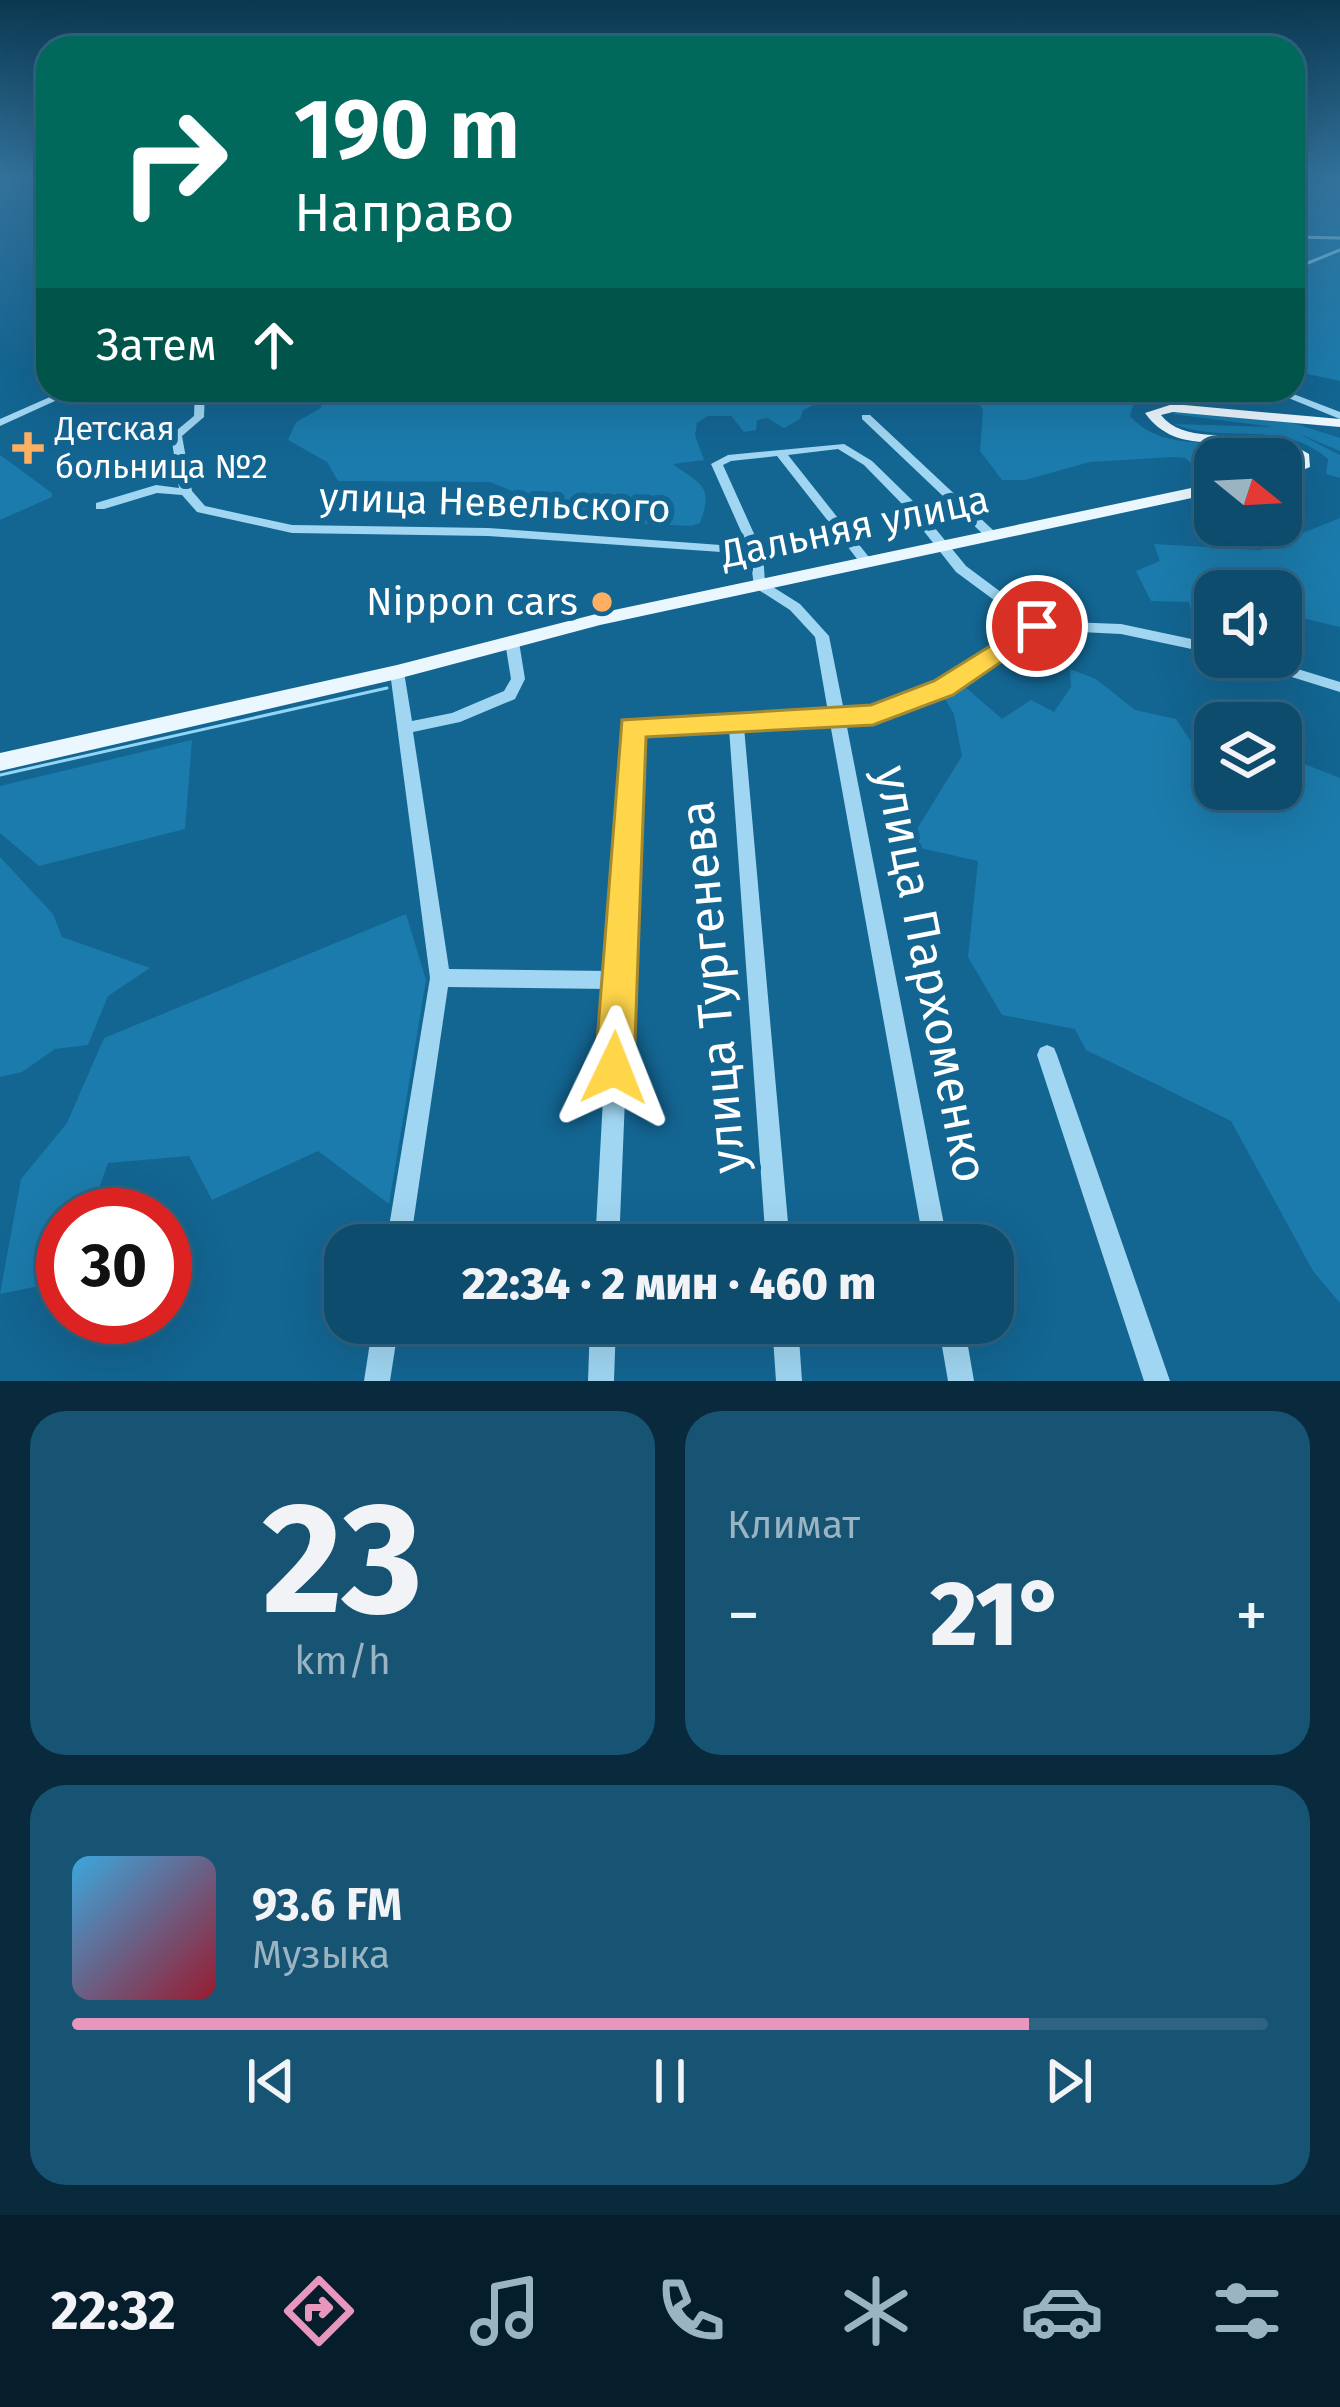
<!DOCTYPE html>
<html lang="ru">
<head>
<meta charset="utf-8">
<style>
  body { margin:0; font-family:"Fira Sans",sans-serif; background:#175373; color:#f1f3f6; height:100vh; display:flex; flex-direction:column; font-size:45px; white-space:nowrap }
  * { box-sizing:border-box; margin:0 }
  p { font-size:39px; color:#9bb4c2 }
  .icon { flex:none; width:66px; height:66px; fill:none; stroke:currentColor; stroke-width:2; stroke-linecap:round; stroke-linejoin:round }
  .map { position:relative; height:1381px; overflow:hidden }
  .panel { display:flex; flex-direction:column; gap:30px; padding:30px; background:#082a3c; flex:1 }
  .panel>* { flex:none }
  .hud { position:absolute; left:36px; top:36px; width:1269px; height:366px; border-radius:36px; box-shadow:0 12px 48px #0002,0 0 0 3px #2e6381; background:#00695c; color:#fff; overflow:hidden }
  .needle { width:78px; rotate:108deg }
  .fabs { position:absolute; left:1194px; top:438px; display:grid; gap:24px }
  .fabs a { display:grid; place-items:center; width:108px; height:108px; border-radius:24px; background:#0e4c6e; box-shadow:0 12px 48px #0002,0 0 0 3px #2e6381; font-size:60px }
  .speed { position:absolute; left:36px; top:1188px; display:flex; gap:24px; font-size:60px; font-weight:700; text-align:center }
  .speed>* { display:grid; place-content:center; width:156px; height:156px; border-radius:50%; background:#0e4c6e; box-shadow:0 12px 48px #0002,0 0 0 3px #2e6381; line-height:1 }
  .speed .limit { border:18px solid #d22; background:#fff; color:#111 }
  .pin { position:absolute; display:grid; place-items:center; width:102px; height:102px; color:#fff; margin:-51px; border:6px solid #fff; border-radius:50%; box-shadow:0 3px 12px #0007 }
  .me { position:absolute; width:132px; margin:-66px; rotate:2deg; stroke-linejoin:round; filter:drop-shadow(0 0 9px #0008) }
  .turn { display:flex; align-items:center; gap:42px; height:252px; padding:0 60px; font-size:54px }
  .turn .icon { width:156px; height:156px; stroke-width:2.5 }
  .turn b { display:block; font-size:84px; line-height:102px }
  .then { display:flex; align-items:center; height:114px; padding:0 60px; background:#0003; gap:24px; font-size:45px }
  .big { font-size:90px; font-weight:800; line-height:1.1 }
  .panel .card { flex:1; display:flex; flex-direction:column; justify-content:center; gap:18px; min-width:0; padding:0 42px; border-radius:36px; background:#175373 }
  .panel .dial { align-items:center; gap:0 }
  .dial b { font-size:156px; line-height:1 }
  .song { display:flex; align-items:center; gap:36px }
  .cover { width:144px; height:144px; border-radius:18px; background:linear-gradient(135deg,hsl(200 70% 55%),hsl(350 70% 35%)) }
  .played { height:12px; border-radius:6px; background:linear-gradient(90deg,#e797bd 80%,#2e6381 80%) }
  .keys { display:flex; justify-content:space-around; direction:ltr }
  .heat { display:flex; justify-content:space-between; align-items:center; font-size:66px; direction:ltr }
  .panel .tiles { flex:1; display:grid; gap:30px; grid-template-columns:1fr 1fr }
  .card:last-child { grid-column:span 2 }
  .trip { position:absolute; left:324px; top:1224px; width:690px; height:120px; border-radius:36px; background:#0e4c6e; box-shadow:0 12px 48px #0002,0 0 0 3px #2e6381; font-weight:800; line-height:120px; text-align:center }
  .tab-bar { display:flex; height:192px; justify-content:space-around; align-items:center; background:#061e2c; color:#9bb4c2 }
  .tab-bar .icon { width:84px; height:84px }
  .tab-bar .current { color:#e797bd }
  .tab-bar b { font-size:54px; color:#f1f3f6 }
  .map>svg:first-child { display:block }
  .green { fill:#1b7bac }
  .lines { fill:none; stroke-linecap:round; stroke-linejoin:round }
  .stream { stroke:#92d5f5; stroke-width:3 }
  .minor { fill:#a0d6f2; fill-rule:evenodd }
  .major { fill:#ebf7ff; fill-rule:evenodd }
  .route { fill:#ffd54a; stroke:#a68a30; stroke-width:3 }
  .poi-dot { fill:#ffaf61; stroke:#136592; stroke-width:4.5 }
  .labels { text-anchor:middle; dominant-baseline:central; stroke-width:12; stroke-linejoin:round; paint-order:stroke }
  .far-poi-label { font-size:33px; fill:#fff; stroke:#136592; text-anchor:start }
  .street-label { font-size:39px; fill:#fff; stroke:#136592 }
  .poi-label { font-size:39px; fill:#fff; stroke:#136592; text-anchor:end }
  .near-street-label { font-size:48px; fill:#fff; stroke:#136592 }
</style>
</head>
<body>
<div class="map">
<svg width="1340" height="1381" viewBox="0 0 1340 1381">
  <rect width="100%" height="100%" fill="#136592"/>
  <g class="green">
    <polygon points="1293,177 1340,177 1340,381 1293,371"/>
    <path d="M332,390H828L832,396L803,410L800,419L784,428L767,418L757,420L756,430L744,432L731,416H708L697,423L695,435L704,460L673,464C701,485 714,485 700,523L691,526L611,522L561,511L490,482L338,481L327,462L288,440L296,422L321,408L322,396Z"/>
    <path d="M969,390H1175L1179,391L1136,396L1130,416C1169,461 1241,428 1287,461L1215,459V480L1185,458L1171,457L1090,462L1025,480H1002L980,451L983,410Z"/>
    <path d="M1180,412L1290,422L1340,438V451L1297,433L1340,455V478L1326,474L1328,459C1281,418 1225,445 1174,424L1274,427L1172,414Z"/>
    <polygon points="0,455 52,493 52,497 0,520"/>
    <polygon points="1340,518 1340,627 1281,613 1281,591 1215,591 1215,610 1191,610 1189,602 1151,601 1136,571 1160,561 1154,544 1260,550"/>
    <polygon points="1070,669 1096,679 1135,710 1176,719 1192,743 1210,744 1194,726 1215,731 1215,789 1281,789 1281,734 1294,740 1297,761 1340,778 1340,1303 1313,1271 1231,1121 1086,1050 1075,1029 1002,1015 968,957 978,861 907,845 962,756 954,714 943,696 962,684 1002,719 1031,700 1054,712 1071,687"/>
    <polygon points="192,740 185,829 39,866 0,833 0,786"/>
    <polygon points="0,857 53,914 62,937 150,968 108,996 88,1045 55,1049 22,1072 0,1077"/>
    <polygon points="406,914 426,980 389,1204 318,1151 212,1200 189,1156 108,1163 90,1215 63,1215 63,1281 0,1294 21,1179 67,1123 104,1038"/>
  </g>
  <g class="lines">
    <g class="stream">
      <polyline points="1293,237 1340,238"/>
      <polyline points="1293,269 1340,250"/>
      <polyline points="0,775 387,688"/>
    </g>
    <g class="minor">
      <polygon points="66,390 79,390 0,426 0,419"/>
      <path d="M195,390H205L204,417L182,436L192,491L205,506L292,525L488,528L748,547L711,464L728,455L844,444L872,461L912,500L966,566L1040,621L1121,624L1215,644V654L1121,634L1040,630L949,692L873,721L846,722L948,1245H924L830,723L744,727L790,1245H766L729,728L640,732L619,1245H595L609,989L448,987L410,1245H386L430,978L390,672L392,668L397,667L404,672L412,721L452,713L504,691L511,679L505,642L512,637L519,642L525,679L515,699L460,722L413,732L449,969L610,971L624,727L626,723L828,712L815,637L790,610L754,587L750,554L488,536L292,533L197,512L182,495L157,493L104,509H96V503L156,485L179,488L171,435L194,416ZM838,449L864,465L904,506L956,572L1028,625C970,664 916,707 844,711L829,636L800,604L765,582L763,554L844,542L861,564L866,565L872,561L788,455ZM777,456L839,535L760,547L723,465L731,461Z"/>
      <polygon points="1269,390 1283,390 1340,412 1340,419"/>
      <polygon points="862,415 870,415 994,531 994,537 986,537 862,419"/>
      <polygon points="1235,657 1259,657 1340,682 1340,692 1237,660"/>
      <polygon points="1047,1045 1054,1048 1057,1055 1170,1381 1144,1381 1037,1055 1040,1048"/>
      <polygon points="373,1323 399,1323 390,1381 364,1381"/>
      <polygon points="590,1323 616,1323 614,1381 588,1381"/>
      <polygon points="772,1323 798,1323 802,1381 776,1381"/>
      <polygon points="938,1323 964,1323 974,1381 948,1381"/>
    </g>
    <g class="major">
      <path d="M1173,404L1340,419V427L1173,412L1161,415C1182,443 1232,432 1263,437C1280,439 1294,445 1309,454L1310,467L1281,479V468L1296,462C1256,421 1184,468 1145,413Z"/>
      <polygon points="1215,483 1215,493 600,625 397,679 0,771 0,753 397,665 600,613"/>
    </g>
  </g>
  <linearGradient id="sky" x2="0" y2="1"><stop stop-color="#0a3850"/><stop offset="0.48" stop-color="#33739d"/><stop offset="1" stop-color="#33739d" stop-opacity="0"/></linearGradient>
  <rect width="1340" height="370" fill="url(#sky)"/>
  <polygon class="route" points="1037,617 1050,626 1046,631 953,695 873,725 646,737 634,1068 628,1082 614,1087 601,1082 595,1068 622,720 871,705 934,681"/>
  <g class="poi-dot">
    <path d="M22 430h12v12h12v12h-12v12h-12v-12h-12v-12h12z"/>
    <circle cx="602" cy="602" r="12"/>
  </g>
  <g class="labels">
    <g class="far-poi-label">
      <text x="55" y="429">Детская<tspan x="55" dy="38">больница №2</tspan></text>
    </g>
    <g class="street-label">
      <text transform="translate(495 503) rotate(2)">улица Невельского</text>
      <text transform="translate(855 527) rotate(-12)">Дальняя улица</text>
    </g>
    <g class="poi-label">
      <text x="578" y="602">Nippon cars</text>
    </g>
    <g class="near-street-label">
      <text transform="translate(931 974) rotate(79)">улица Пархоменко</text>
      <text transform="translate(713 987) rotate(-95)">улица Тургенева</text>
    </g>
  </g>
</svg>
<div class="fabs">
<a><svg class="needle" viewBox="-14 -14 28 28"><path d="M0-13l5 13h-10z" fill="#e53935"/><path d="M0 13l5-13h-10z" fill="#9bb4c2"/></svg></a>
<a><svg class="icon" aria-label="sound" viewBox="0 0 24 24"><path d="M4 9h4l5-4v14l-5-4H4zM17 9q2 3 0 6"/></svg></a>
<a><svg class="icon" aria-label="layers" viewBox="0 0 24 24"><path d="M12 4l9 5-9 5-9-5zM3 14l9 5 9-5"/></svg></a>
</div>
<div class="speed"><div class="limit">30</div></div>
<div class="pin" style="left:1037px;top:626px;background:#d93025"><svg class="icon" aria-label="arrive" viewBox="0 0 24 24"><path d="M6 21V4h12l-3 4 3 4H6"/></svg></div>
<svg class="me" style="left:614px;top:1068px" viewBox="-20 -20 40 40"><path d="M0-17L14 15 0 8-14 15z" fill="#ffd54a" stroke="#fff" stroke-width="4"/></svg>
<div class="trip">22:34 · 2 мин · 460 m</div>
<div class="hud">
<div class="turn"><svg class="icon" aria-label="right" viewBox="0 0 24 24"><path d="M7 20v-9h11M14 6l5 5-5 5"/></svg><div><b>190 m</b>Направо</div></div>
<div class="then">Затем<svg class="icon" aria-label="ahead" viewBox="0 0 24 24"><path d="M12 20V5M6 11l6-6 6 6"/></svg></div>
</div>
</div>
<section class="panel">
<div class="tiles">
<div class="card dial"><b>23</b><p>km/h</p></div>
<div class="card"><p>Климат</p>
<div class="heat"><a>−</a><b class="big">21°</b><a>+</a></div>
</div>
<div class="card">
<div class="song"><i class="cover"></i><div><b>93.6 FM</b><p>Музыка</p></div></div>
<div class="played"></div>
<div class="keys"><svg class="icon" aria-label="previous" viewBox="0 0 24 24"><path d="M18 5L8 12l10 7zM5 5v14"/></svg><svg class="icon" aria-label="pause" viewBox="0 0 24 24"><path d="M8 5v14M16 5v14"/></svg><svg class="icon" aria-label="next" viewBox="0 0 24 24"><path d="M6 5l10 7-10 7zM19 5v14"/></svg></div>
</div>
</div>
</section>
<nav class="tab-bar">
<b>22:32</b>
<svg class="icon current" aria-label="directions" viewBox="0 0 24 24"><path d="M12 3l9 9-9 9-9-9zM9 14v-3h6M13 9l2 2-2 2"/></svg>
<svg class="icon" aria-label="music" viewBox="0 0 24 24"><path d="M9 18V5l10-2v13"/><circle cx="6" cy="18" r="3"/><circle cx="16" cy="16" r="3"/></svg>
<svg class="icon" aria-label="phone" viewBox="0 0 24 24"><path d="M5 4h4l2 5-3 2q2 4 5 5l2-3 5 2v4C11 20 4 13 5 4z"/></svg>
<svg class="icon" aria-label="climate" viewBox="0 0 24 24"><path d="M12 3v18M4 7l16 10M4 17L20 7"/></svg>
<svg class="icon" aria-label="car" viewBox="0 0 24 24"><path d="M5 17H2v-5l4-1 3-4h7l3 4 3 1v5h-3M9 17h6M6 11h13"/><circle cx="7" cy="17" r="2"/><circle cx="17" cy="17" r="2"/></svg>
<svg class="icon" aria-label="filters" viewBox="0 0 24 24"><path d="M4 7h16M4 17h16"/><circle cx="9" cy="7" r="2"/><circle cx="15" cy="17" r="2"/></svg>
</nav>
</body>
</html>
